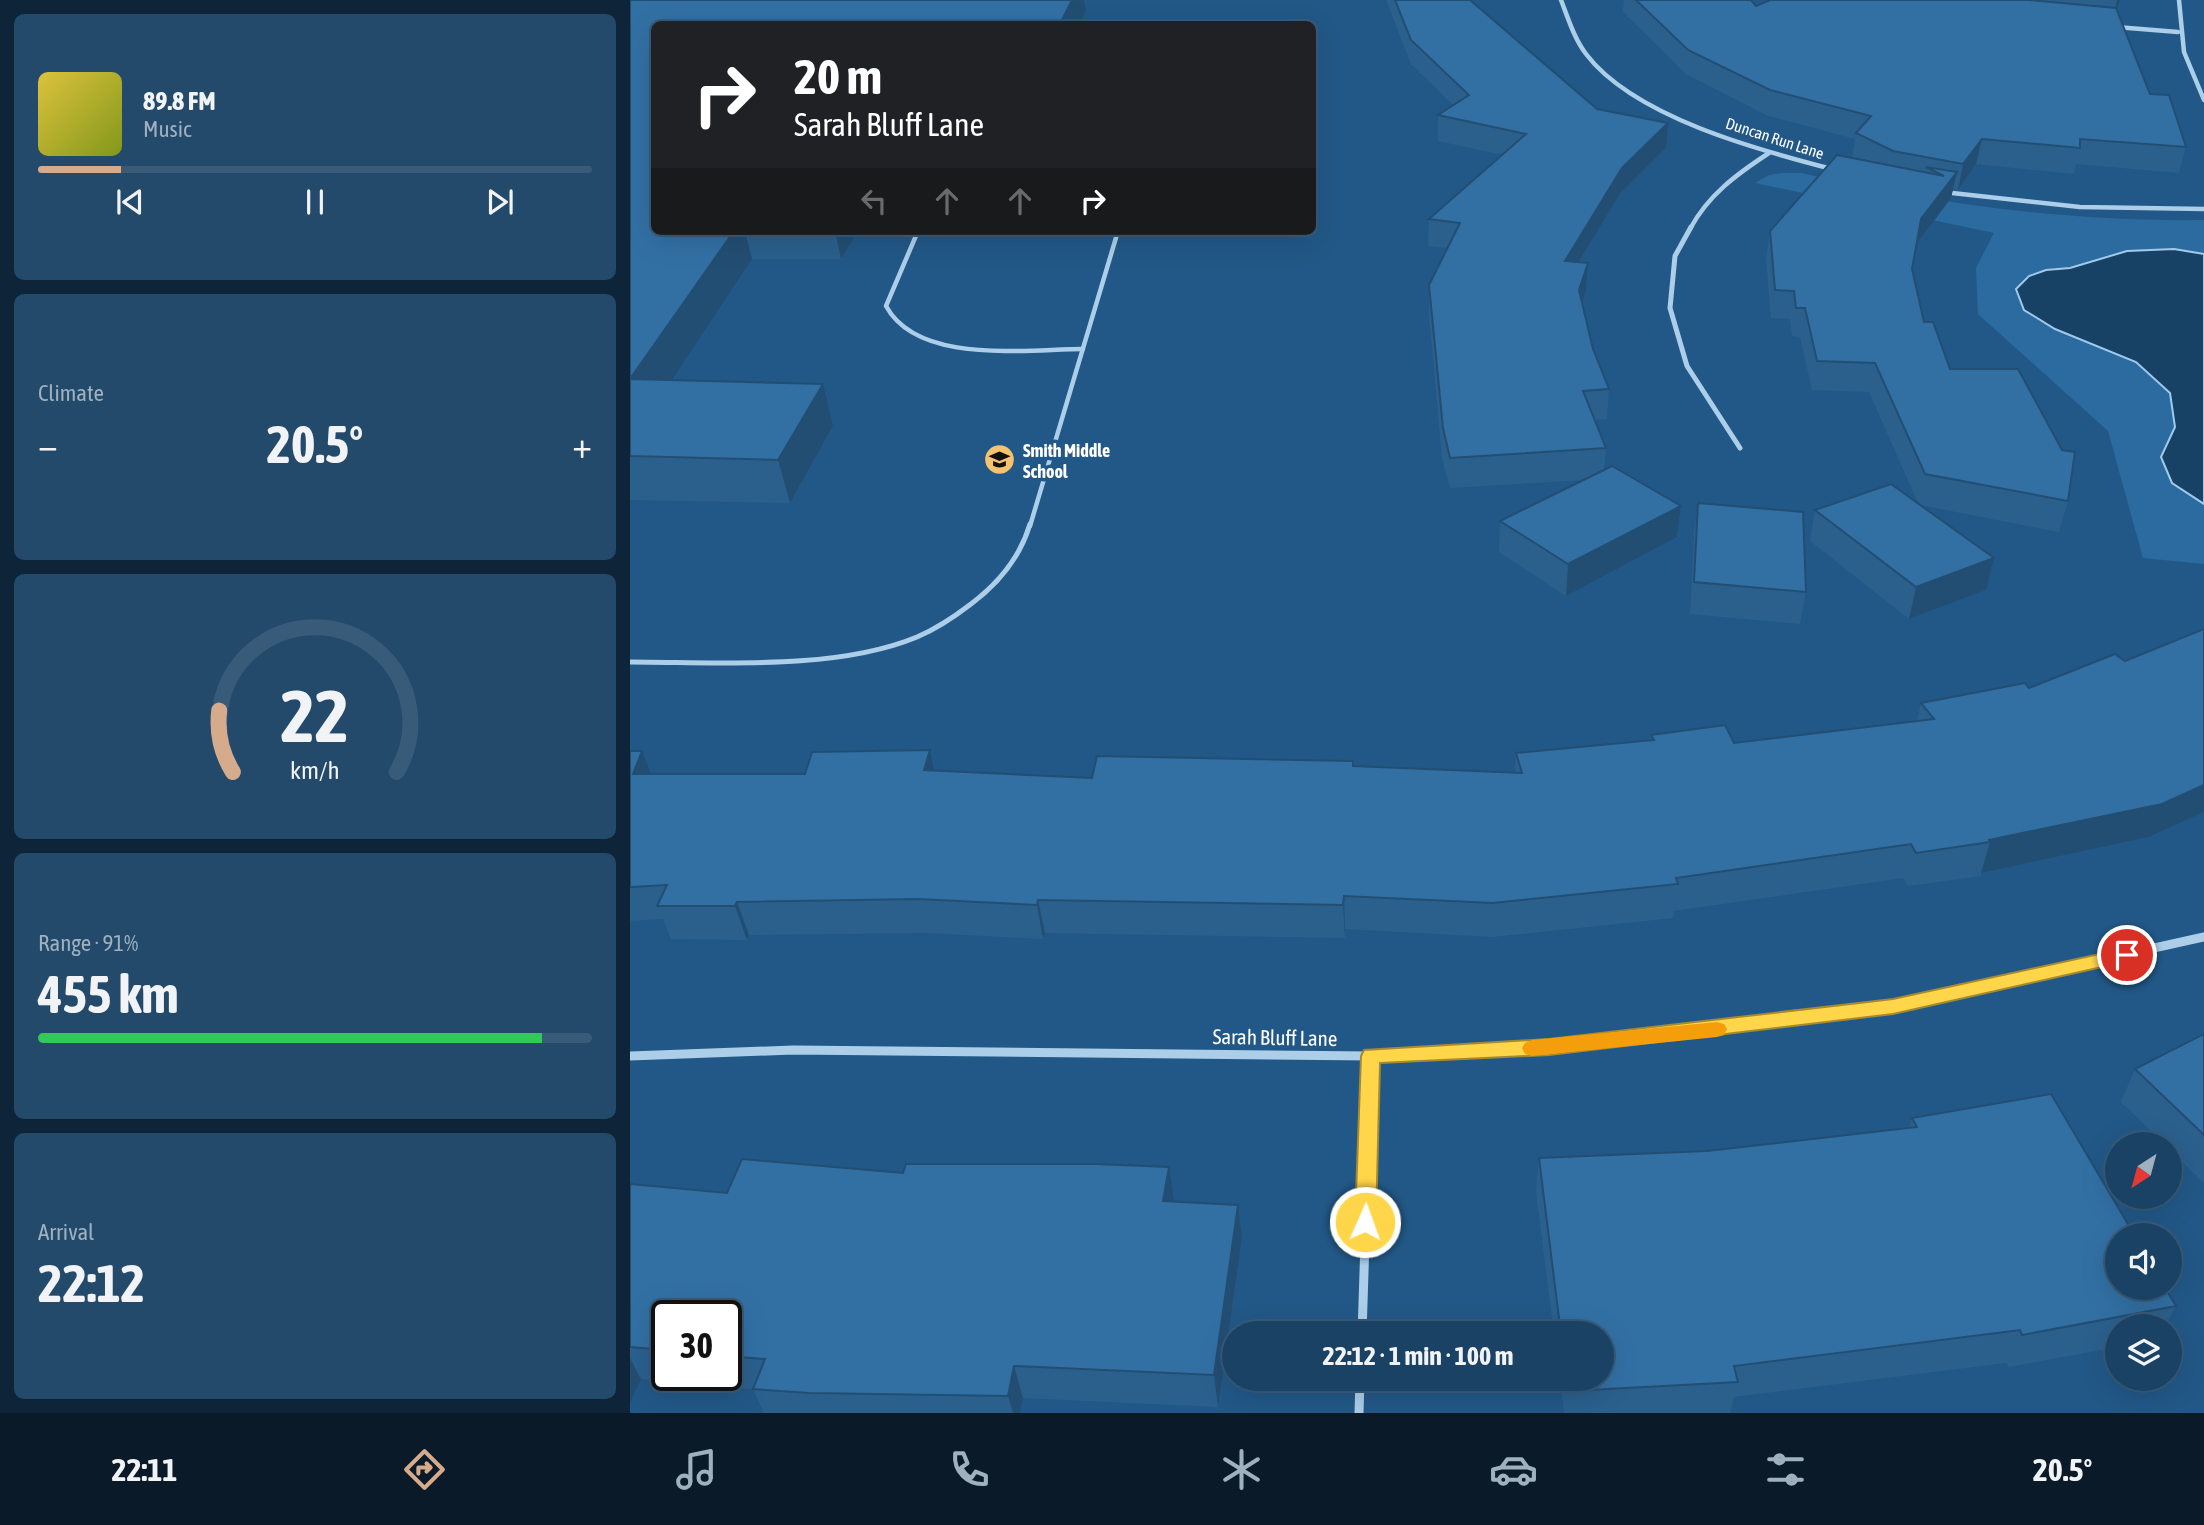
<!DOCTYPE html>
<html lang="en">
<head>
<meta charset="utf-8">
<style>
  body { margin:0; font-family:"Asap Condensed",sans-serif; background:#23496b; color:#f1f3f6; height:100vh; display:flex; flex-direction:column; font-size:26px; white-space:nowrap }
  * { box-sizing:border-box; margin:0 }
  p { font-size:23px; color:#9fb0bf }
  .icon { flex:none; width:38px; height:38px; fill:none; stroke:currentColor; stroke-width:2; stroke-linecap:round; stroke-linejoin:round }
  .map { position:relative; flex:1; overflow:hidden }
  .drawer { display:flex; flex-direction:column; gap:14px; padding:14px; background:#0e2438; width:630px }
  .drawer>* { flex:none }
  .top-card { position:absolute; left:21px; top:21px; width:665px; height:214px; border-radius:10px; box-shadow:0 7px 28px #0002,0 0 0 2px #385b79; background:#202124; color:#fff; overflow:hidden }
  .needle { width:46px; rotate:216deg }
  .buttons { position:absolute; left:1475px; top:1132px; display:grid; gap:14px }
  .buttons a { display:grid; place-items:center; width:77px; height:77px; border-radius:50%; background:#1a4265; box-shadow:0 7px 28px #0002,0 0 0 2px #385b79; font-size:35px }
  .speed { position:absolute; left:21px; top:1300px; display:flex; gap:14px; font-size:35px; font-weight:700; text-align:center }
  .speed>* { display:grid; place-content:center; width:91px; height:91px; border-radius:50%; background:#1a4265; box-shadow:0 7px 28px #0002,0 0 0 2px #385b79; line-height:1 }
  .speed .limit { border:4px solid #111; border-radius:10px; background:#fff; color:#111 }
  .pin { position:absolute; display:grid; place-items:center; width:60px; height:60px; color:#fff; margin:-30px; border:4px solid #fff; border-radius:50%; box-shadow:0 2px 7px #0007 }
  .me { position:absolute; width:77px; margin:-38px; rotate:2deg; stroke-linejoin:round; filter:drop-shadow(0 0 5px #0008) }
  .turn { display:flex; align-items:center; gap:24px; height:147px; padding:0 28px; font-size:32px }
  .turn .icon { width:91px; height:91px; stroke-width:2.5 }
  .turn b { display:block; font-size:49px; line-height:60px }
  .lanes { display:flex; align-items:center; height:66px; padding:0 28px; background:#0003; justify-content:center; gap:35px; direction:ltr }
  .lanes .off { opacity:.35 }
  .big { font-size:52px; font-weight:700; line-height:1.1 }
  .drawer .tile { flex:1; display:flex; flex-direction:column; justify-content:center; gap:10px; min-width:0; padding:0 24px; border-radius:10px; background:#23496b }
  .drawer .dial { align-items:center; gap:0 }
  .dial svg { height:182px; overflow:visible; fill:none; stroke:#385b79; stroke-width:7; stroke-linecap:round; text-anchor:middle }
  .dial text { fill:#f1f3f6; stroke:none }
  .song { display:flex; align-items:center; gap:21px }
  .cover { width:84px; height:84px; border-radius:10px; background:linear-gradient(135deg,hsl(50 70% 55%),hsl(70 70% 35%)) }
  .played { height:7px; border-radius:4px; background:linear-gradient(90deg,#d6ab8b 15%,#385b79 15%) }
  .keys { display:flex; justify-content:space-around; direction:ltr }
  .heat { display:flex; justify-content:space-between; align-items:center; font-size:38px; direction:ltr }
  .charge { height:10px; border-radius:5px; background:linear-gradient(90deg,#34c759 91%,#385b79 0) }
  .trip { position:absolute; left:592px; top:1321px; width:392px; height:70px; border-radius:35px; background:#1a4265; box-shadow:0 7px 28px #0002,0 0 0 2px #385b79; font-weight:700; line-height:70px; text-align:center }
  .tab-bar { display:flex; height:112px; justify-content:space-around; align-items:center; background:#0a1a28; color:#9fb0bf }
  .tab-bar .icon { width:49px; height:49px }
  .tab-bar .active { color:#d6ab8b }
  .tab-bar b { font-size:32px; color:#f1f3f6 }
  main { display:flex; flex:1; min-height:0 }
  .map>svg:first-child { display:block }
  .green { fill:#2c6b9f }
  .water { fill:#184166; stroke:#a0caea; stroke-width:2 }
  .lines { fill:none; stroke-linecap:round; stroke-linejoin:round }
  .lane-far1 { stroke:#accee9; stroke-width:4.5 }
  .lane { stroke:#accee9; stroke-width:5 }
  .street-far2 { stroke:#accee9; stroke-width:4.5 }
  .street-far1 { stroke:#accee9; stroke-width:5 }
  .street { stroke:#accee9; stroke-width:9 }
  .wall { fill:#2b608d; fill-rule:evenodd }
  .shaded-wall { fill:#234e73 }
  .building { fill:#3270a4; stroke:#234e73; stroke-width:2 }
  .route { fill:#ffd54a; stroke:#a68a30; stroke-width:2 }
  .slow { fill:#f59e0b }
  .labels { text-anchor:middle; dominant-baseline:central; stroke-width:7; stroke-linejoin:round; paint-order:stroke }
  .far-street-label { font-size:16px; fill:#fff; stroke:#225887 }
  .poi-label { font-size:18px; font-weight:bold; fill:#fff; stroke:#225887; text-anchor:start }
  .near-street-label { font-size:21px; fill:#fff; stroke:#225887 }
</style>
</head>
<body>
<main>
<section class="drawer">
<div class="tile">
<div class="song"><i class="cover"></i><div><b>89.8 FM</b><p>Music</p></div></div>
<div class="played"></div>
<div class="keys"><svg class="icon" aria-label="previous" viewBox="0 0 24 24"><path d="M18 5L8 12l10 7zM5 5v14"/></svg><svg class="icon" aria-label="pause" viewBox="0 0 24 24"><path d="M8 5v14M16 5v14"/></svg><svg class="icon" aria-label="next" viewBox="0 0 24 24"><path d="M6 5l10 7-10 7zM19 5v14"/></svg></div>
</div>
<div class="tile"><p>Climate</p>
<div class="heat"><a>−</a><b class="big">20.5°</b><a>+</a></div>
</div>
<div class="tile dial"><svg viewBox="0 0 100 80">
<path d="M14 69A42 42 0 1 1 86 69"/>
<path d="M14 69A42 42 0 0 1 8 42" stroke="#d6ab8b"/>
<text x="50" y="56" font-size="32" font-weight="700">22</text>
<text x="50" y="72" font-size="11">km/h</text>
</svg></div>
<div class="tile"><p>Range · 91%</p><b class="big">455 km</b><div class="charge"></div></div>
<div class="tile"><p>Arrival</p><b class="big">22:12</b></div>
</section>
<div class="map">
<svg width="1574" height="1413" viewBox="0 0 1574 1413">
  <rect width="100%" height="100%" fill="#225887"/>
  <path class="green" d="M1152,173H1171C1304,204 1437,222 1574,220V564L1513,558L1478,431L1348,314L1346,268L1364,233L1125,183L1139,175Z"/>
  <polygon class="water" points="1544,249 1574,254 1574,504 1542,483 1531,457 1545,427 1540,393 1506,362 1425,329 1394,310 1386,289 1399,276 1416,270 1440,268 1497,251"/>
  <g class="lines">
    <g class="lane-far1">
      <path d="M288,231L256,306C288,365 396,349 453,349"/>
      <polyline points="400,526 488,231"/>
    </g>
    <path class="lane" d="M0,662C87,662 205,671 287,637C306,629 324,617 341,604C369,583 390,558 400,524"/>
    <g class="street-far2">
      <path d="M931,0C938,18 944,38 956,54C1004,117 1128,150 1202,169"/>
      <polyline points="1549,0 1554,52 1574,100"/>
      <polyline points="1486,27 1548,32"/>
      <polyline points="1313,192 1450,207 1574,209"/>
      <path d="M1060,229C1078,195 1107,174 1139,153"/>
    </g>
    <polyline class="street-far1" points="1061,227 1045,256 1040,308 1057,366 1110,448"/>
    <g class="street">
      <polyline points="0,1056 163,1050 741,1056 919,1047 1071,1032 1263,1006 1574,937"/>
      <polyline points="732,1334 741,1056"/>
      <polyline points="729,1413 730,1379"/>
    </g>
  </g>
  <g class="wall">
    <polygon points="0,0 456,11 450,24 24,24 24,231 228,231 211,259 122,259 41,380 203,426 160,503 0,500"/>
    <polygon points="756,0 840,0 967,109 1036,148 990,194 949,262 958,263 956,291 952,303 963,349 979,389 977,419 965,420 976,448 974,470 1051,506 1047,537 936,596 869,552 870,521 954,480 820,488 812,458 799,314 799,285 817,248 798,246 799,219 873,155 808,141 808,115 823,105 781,64"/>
    <polygon points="994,0 1121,0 1126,6 1140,0 1490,0 1486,10 1520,94 1556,147 1549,173 1446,164 1444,174 1346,164 1328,190 1323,189 1321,198 1286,245 1282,269 1294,322 1320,369 1438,501 1429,532 1290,505 1356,590 1279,619 1180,541 1185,510 1288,503 1239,392 1182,390 1170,337 1162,336 1160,319 1141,318 1136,258 1140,231 1222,158 1225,139 1136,115 1056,74 993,12"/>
    <polygon points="1068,503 1176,592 1170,624 1060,614 1064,534"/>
    <polygon points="1574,629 1574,812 1519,837 1351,873 1351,876 1278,886 1273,878 1044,911 1043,918 862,937 715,929 715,938 415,933 413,939 297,933 119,935 117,940 41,939 33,919 0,921 0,751 21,774 175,774 300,750 304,770 462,778 723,766 885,773 886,753 1020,741 1021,735 1104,743 1287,721 1291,703 1399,688 1495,661"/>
    <polygon points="1574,1034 1574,1183 1540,1150 1540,1144 1534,1144 1491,1102 1505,1069"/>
    <polygon points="1282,1118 1546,1306 1535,1326 1488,1326 1488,1347 1379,1367 1376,1363 1104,1397 1100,1413 934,1413 930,1379 971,1379 971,1334 924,1334 906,1192 909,1158 1077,1151 1279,1128"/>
    <path d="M0,1184L97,1193L544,1200V1202L612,1238L588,1407L393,1398L390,1413H134L123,1389L11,1379L0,1403ZM37,1316H96V1376H37Z"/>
  </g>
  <g class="shaded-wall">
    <polygon points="442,0 454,0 456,11 450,24 430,24"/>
    <polygon points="1487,0 1490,0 1482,22"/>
    <polygon points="1038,123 1036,148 990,194 933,288 935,261 992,168"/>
    <polygon points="1352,139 1346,164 1328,190 1333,164"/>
    <polygon points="1327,172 1321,198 1285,246 1291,219"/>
    <polygon points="104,231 115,231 122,259 14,422 0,379"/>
    <polygon points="205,231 228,231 211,259"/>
    <polygon points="958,263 956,291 947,318 949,290"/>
    <polygon points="193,384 203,426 160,503 148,460"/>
    <polygon points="1051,506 1047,537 936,596 938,564"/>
    <polygon points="1364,558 1356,590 1279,619 1286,587"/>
    <polygon points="300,750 307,783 294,770"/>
    <polygon points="12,751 25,784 3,774"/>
    <polygon points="1574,785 1574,812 1519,837 1351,873 1360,842 1359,840"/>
    <polygon points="714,896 715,929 715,938 713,905"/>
    <polygon points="408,900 415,933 413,939 407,905"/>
    <polygon points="107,902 119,935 117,940 105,906"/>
    <polygon points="539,1167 544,1200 538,1234 533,1201"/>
    <polygon points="608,1205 612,1238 588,1407 584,1375"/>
    <polygon points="0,1358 11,1379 0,1403"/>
    <polygon points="384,1366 393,1398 390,1413 383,1413 378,1396"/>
  </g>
  <g class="building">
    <polygon points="0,0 442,0 430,24 24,24 24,231 104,231 0,379 193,384 148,460 0,456"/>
    <polygon points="765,0 840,0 967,109 1038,123 992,168 935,261 958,263 949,290 963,349 979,389 953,391 976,448 820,458 813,428 799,285 830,223 799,219 896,134 808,115 839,95 781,40"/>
    <polygon points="1006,0 1121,0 1126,6 1140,0 1399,0 1486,8 1520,94 1539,95 1556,147 1450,139 1450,148 1352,139 1333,164 1263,151 1226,133 1241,116 1140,90 1058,50"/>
    <polygon points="1207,155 1314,176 1296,167 1327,172 1291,219 1282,269 1294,322 1303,322 1320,369 1388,369 1432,450 1445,452 1438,501 1295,474 1245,363 1187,361 1175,308 1166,308 1164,291 1145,290 1140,231"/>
    <polygon points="982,466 1051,506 938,564 870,521"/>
    <polygon points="1261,484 1364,558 1286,587 1185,510"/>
    <polygon points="1068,503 1173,512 1176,592 1064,582"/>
    <polygon points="1574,629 1574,785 1532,804 1359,840 1360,842 1286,853 1281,844 1046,878 1048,884 863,903 714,896 713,905 408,900 407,905 288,899 107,902 105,906 27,906 37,885 0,887 0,751 12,751 3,774 175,774 182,752 300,750 294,770 462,778 467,756 723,761 723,766 892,773 886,753 1024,740 1021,735 1095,725 1104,743 1304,719 1291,703 1395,683 1399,688 1485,654 1495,661"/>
    <polygon points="1574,1034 1574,1135 1505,1069"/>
    <polygon points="1421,1094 1505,1236 1488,1236 1488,1288 1535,1288 1546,1306 1392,1335 1390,1330 1104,1366 1108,1382 939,1391 937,1379 971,1379 971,1334 931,1334 909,1158 1077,1151 1287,1127 1282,1118"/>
    <polygon points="112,1159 273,1173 276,1164 465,1164 539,1167 533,1201 608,1205 584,1375 384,1366 378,1396 179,1393 123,1389 135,1359 96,1356 96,1316 37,1316 37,1350 0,1347 0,1184 97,1193"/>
  </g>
  <polygon class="route" points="1497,948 1503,950 1506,955 1503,960 1263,1014 919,1055 750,1063 746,1222 743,1229 735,1232 728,1229 725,1222 731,1056 734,1050 919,1039 1263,999"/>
  <polygon class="slow" points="1087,1022 1094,1024 1097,1029 1094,1035 1087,1037 902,1056 895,1054 892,1048 895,1043 902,1040"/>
  <defs>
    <symbol id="school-disc" viewBox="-11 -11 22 22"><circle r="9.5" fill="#f5c26f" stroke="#225887"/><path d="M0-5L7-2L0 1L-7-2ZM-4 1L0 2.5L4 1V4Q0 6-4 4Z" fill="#111"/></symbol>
  </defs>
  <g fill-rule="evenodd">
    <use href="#school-disc" x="352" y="442" width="35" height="35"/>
  </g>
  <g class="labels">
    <g class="far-street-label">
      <text transform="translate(1145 138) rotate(18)">Duncan Run Lane</text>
    </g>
    <g class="poi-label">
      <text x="393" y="450">Smith Middle<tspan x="393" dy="21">School</tspan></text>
    </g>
    <g class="near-street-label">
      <text transform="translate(645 1037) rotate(1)">Sarah Bluff Lane</text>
    </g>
  </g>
</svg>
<div class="buttons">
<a><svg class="needle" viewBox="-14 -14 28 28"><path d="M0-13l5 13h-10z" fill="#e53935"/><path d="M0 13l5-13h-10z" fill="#9fb0bf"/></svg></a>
<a><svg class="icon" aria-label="sound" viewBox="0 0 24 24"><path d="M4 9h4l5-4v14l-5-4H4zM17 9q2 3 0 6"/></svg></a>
<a><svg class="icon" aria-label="layers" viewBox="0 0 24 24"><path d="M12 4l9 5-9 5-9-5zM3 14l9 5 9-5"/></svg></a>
</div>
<div class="speed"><div class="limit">30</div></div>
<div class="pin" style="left:1497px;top:955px;background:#d93025"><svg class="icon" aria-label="arrive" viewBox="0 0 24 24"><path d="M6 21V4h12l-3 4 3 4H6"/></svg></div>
<svg class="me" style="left:735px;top:1222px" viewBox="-20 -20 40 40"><circle r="17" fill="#ffd54a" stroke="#fff" stroke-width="3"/><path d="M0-11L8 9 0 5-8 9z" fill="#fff"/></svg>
<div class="trip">22:12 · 1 min · 100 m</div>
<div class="top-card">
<div class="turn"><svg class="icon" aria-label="right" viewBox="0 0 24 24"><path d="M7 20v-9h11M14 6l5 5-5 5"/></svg><div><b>20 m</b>Sarah Bluff Lane</div></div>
<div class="lanes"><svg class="icon off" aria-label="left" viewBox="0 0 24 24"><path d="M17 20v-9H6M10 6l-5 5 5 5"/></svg><svg class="icon off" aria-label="ahead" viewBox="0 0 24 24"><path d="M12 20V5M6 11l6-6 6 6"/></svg><svg class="icon off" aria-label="ahead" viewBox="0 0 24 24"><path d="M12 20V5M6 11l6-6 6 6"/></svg><svg class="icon" aria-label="right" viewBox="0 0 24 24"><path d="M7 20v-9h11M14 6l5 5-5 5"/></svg></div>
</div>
</div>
</main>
<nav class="tab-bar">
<b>22:11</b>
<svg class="icon active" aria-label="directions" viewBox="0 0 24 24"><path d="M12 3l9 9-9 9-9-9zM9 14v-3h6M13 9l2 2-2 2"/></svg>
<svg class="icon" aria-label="music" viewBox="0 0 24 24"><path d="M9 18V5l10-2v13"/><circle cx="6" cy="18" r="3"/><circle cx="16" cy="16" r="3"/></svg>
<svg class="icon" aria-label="phone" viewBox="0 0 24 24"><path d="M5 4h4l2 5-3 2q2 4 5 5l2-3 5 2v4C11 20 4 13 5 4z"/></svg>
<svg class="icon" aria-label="climate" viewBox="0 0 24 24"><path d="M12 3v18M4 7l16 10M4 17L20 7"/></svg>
<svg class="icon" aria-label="car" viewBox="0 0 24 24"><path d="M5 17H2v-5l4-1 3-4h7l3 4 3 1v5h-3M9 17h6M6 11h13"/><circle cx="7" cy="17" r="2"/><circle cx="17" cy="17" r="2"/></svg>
<svg class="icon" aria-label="filters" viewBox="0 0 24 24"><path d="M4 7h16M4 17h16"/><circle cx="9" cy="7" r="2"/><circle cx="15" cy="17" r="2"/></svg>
<b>20.5°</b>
</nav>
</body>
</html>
